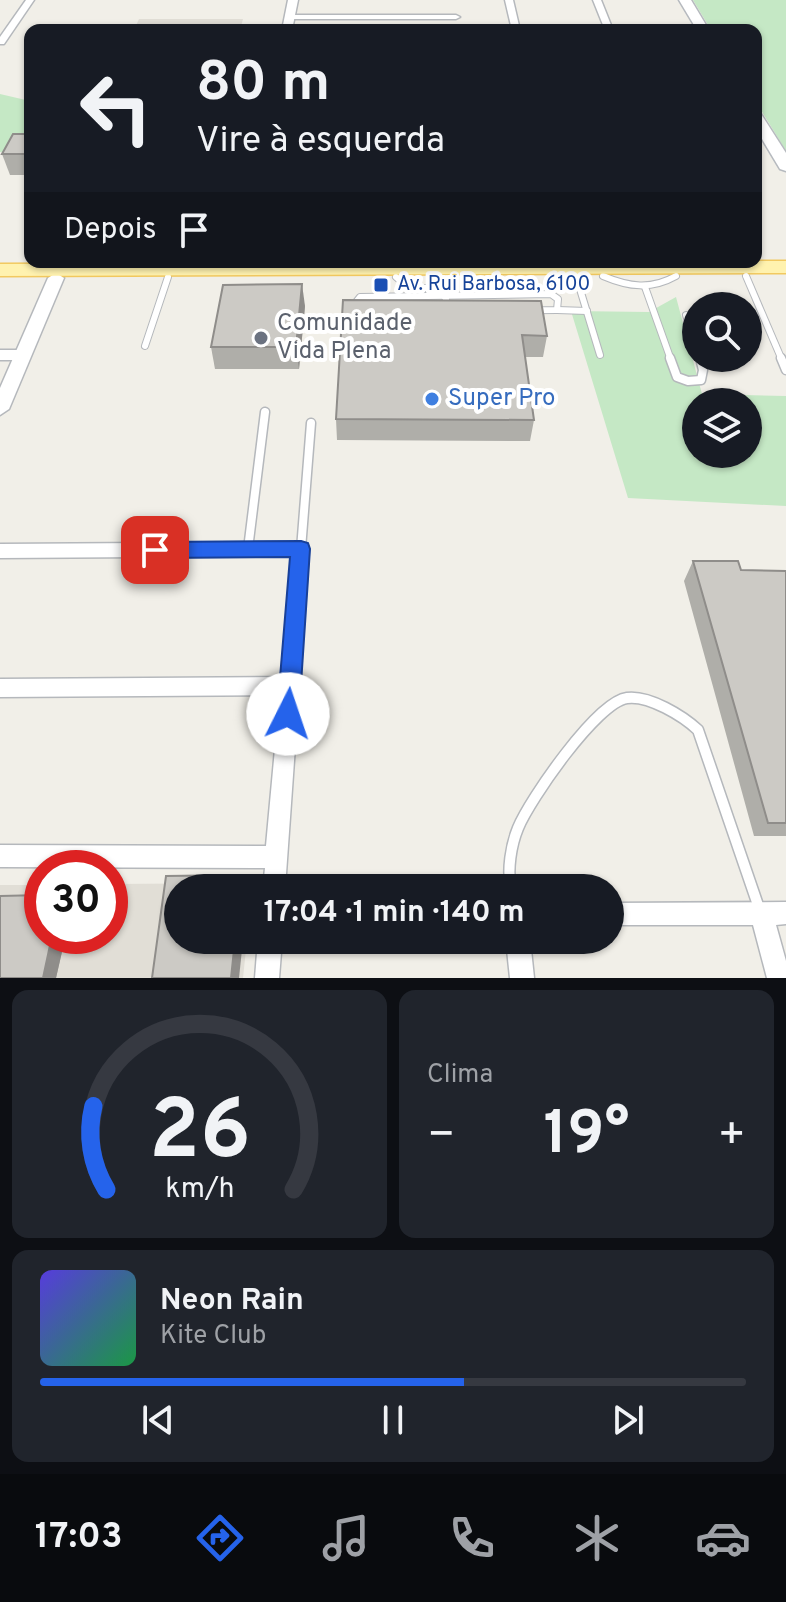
<!DOCTYPE html>
<html lang="pt">
<head>
<meta charset="utf-8">
<style>
  body { margin:0; font-family:Overpass,sans-serif; background:#20242c; color:#f1f3f6; height:100vh; display:flex; flex-direction:column; font-size:30px; white-space:nowrap }
  * { box-sizing:border-box; margin:0 }
  p { font-size:26px; color:#9ea1a6 }
  .icon { flex:none; width:44px; height:44px; fill:none; stroke:currentColor; stroke-width:2; stroke-linecap:round; stroke-linejoin:round }
  .map { position:relative; height:978px; overflow:hidden }
  .sheet { display:flex; flex-direction:column; gap:12px; padding:12px; background:#0d0f14; flex:1 }
  .sheet>* { flex:none }
  .banner { position:absolute; left:24px; top:24px; width:738px; height:244px; border-radius:16px; box-shadow:0 2px 6px #0004; background:#171b24; color:#f1f3f6; overflow:hidden }
  .tools { position:absolute; left:682px; top:292px; display:grid; gap:16px }
  .tools a { display:grid; place-items:center; width:80px; height:80px; border-radius:50%; background:#171b24; box-shadow:0 2px 6px #0004; font-size:40px }
  .speed { position:absolute; left:24px; top:850px; display:flex; gap:16px; font-size:40px; font-weight:700; text-align:center }
  .speed>* { display:grid; place-content:center; width:104px; height:104px; border-radius:50%; background:#171b24; box-shadow:0 2px 6px #0004; line-height:1 }
  .speed .limit { border:12px solid #d22; background:#fff; color:#111 }
  .pin { position:absolute; display:grid; place-items:center; width:68px; height:68px; color:#fff; margin:-34px; border-radius:16px; box-shadow:0 4px 12px #0006 }
  .me { position:absolute; width:88px; margin:-44px; rotate:4deg; stroke-linejoin:round; filter:drop-shadow(0 0 6px #0008) }
  .turn { display:flex; align-items:center; gap:28px; height:168px; padding:0 40px; font-size:36px }
  .turn .icon { width:104px; height:104px; stroke-width:2.5 }
  .turn b { display:block; font-size:56px; line-height:68px }
  .then { display:flex; align-items:center; height:76px; padding:0 40px; background:#0003; gap:16px; font-size:30px }
  .big { font-size:60px; font-weight:700; line-height:1.1 }
  .sheet .widget { flex:1; display:flex; flex-direction:column; justify-content:center; gap:12px; min-width:0; padding:0 28px; border-radius:16px; background:#20242c }
  .sheet .dial { align-items:center; gap:0 }
  .dial svg { height:208px; overflow:visible; fill:none; stroke:#363941; stroke-width:7; stroke-linecap:round; text-anchor:middle }
  .dial text { fill:#f1f3f6; stroke:none }
  .song { display:flex; align-items:center; gap:24px }
  .cover { width:96px; height:96px; border-radius:12px; background:linear-gradient(135deg,hsl(250 70% 55%),hsl(140 70% 35%)) }
  .played { height:8px; border-radius:4px; background:linear-gradient(90deg,#2563eb 60%,#363941 60%) }
  .keys { display:flex; justify-content:space-around; direction:ltr }
  .heat { display:flex; justify-content:space-between; align-items:center; font-size:44px; direction:ltr }
  .sheet .tiles { flex:1; display:grid; gap:12px; grid-template-columns:1fr 1fr }
  .widget:last-child { grid-column:span 2 }
  .trip { position:absolute; left:164px; top:874px; width:460px; height:80px; border-radius:40px; background:#171b24; box-shadow:0 2px 6px #0004; font-weight:700; line-height:80px; text-align:center }
  .tab-bar { display:flex; height:128px; justify-content:space-around; align-items:center; background:#090b0e; color:#9ea1a6 }
  .tab-bar .icon { width:56px; height:56px }
  .tab-bar .current { color:#2563eb }
  .tab-bar b { font-size:36px; color:#f1f3f6 }
  .map>svg:first-child { display:block }
  .education { fill:#e1ded6 }
  .green { fill:#c5e8c5; fill-rule:evenodd }
  .lines { fill:none; stroke-linecap:round; stroke-linejoin:round }
  .service-far2-casing { stroke:#b5b8bc; stroke-width:8 }
  .service-far1-casing { stroke:#b5b8bc; stroke-width:11 }
  .service-casing { stroke:#b5b8bc; stroke-width:13 }
  .minor-casing { stroke:#b5b8bc; stroke-width:3 }
  .tertiary-casing { stroke:#b5b8bc; stroke-width:3 }
  .secondary-casing { stroke:#b6babf; stroke-width:3 }
  .primary-casing { stroke:#f2c960; stroke-width:3 }
  .service-far2 { stroke:#fff; stroke-width:6 }
  .service-far1 { stroke:#fff; stroke-width:8 }
  .service { stroke:#fff; stroke-width:10 }
  .minor { fill:#fff; fill-rule:evenodd }
  .tertiary { fill:#fff; fill-rule:evenodd }
  .secondary { fill:#fff; fill-rule:evenodd }
  .primary { fill:#fff2af; fill-rule:evenodd }
  .wall { fill:#afaea9 }
  .shaded-wall { fill:#8f8d8a }
  .building { fill:#cccac5; stroke:#8f8d8a; stroke-width:2 }
  .route { fill:#2563eb; stroke:#184099; stroke-width:2 }
  .transit-dot { fill:#1a4fb4; stroke:#fff; stroke-width:3 }
  .worship-dot { fill:#6b7280; stroke:#fff; stroke-width:3 }
  .shop-dot { fill:#3f7fe0; stroke:#fff; stroke-width:3 }
  .labels { text-anchor:middle; dominant-baseline:central; stroke-width:8; stroke-linejoin:round; paint-order:stroke }
  .far-transit-label { font-size:20px; fill:#164399; stroke:#fff; text-anchor:start }
  .worship-label { font-size:24px; fill:#5b616d; stroke:#fff; text-anchor:start }
  .shop-label { font-size:24px; fill:#366cbe; stroke:#fff; text-anchor:start }
</style>
</head>
<body>
<div class="map">
<svg width="786" height="978" viewBox="0 0 786 978">
  <rect width="100%" height="100%" fill="#f1efe8"/>
  <g class="education">
    <polygon points="139,19 243,19 240,30 134,30"/>
    <polygon points="252,883 251,888 178,888 178,940 247,940 243,978 0,978 0,885 42,885 42,936 110,936 110,884"/>
  </g>
  <g class="green">
    <polygon points="693,0 786,0 786,151 756,102 756,30 711,30"/>
    <polygon points="0,94 30,101 30,151 0,152"/>
    <path d="M676,297L702,394L786,396V506L628,498L571,311L649,312ZM696,402H748V454H696Z"/>
  </g>
  <g class="lines">
    <defs>
      <g id="service-far2">
        <polyline points="576,276 600,355"/>
        <path d="M603,276C629,287 651,290 676,276"/>
        <polyline points="746,276 782,360"/>
        <polyline points="396,277 409,288 439,288 446,299"/>
        <polyline points="645,287 671,360"/>
        <polygon points="551,294 558,299 557,310 365,312 358,308 356,302 360,297"/>
        <polyline points="557,310 587,311"/>
        <polyline points="686,315 696,347"/>
        <polyline points="145,346 168,277"/>
      </g>
      <g id="service-far1">
        <polyline points="670,358 677,377 688,381 701,380 703,370 700,358"/>
        <polyline points="781,358 786,370"/>
        <polyline points="248,549 265,412"/>
        <polyline points="301,549 311,423"/>
      </g>
      <path id="service" d="M511,888C507,870 511,845 518,828C530,799 597,702 627,698C649,695 683,716 698,730L760,911"/>
      <g id="minor">
        <polygon points="26,0 34,0 4,44 0,44 0,37"/>
        <polygon points="505,0 513,0 520,30 512,30"/>
        <polygon points="593,0 601,0 613,30 605,30"/>
        <polygon points="290,15 456,15 460,17 456,19 287,19 286,17"/>
        <polygon points="0,350 23,350 30,355 23,360 0,360"/>
        <polygon points="301,542 307,544 309,549 285,888 263,888 265,868 0,867 0,845 266,846 280,695 0,697 0,679 281,677 292,556 0,558 0,544"/>
        <polygon points="786,902 786,924 776,925 786,961 786,978 767,978 753,925 610,925 610,903"/>
        <polygon points="258,940 282,940 279,978 255,978"/>
        <polygon points="506,940 530,940 534,978 510,978"/>
      </g>
      <g id="tertiary">
        <polygon points="288,0 298,0 292,30 282,30"/>
        <polygon points="56,273 64,278 9,409 0,415 0,388 48,278"/>
      </g>
      <g id="secondary">
        <polygon points="679,0 691,0 709,30 697,30"/>
        <polygon points="756,113 761,114 786,153 786,171 780,169 756,129"/>
      </g>
      <polygon id="primary" points="756,261 786,261 786,273 0,276 0,264"/>
    </defs>
    <use href="#service-far2" class="service-far2-casing"/>
    <use href="#service-far1" class="service-far1-casing"/>
    <use href="#service" class="service-casing"/>
    <use href="#minor" class="minor-casing"/>
    <use href="#tertiary" class="tertiary-casing"/>
    <use href="#secondary" class="secondary-casing"/>
    <use href="#primary" class="primary-casing"/>
    <use href="#service-far2" class="service-far2"/>
    <use href="#service-far1" class="service-far1"/>
    <use href="#service" class="service"/>
    <use href="#minor" class="minor"/>
    <use href="#tertiary" class="tertiary"/>
    <use href="#secondary" class="secondary"/>
    <use href="#primary" class="primary"/>
  </g>
  <g class="wall">
    <polygon points="30,134 30,175 10,175 2,154"/>
    <polygon points="541,301 547,336 543,357 525,357 534,420 530,441 337,440 336,419"/>
    <polygon points="305,306 299,369 215,369 211,347"/>
    <polygon points="693,561 741,570 786,571 786,836 754,836 684,581"/>
    <polygon points="42,936 87,936 86,943 64,943 56,978"/>
  </g>
  <g class="shaded-wall">
    <polygon points="302,284 305,306 299,369 296,347"/>
    <polygon points="241,875 247,888 239,888"/>
    <polygon points="52,936 54,936 64,943 56,978 43,978"/>
    <polygon points="76,936 87,936 86,943"/>
    <polygon points="235,940 243,940 239,978 231,978"/>
  </g>
  <g class="building">
    <polygon points="13,134 30,134 30,154 2,154"/>
    <polygon points="302,284 296,347 211,347 223,285"/>
    <polygon points="343,300 541,301 547,336 522,335 534,420 336,419"/>
    <polygon points="693,561 738,561 741,570 786,571 786,823 768,823"/>
    <polygon points="241,875 239,888 178,888 178,940 235,940 231,978 152,978 166,876"/>
    <polygon points="42,895 42,936 52,936 43,978 0,978 0,896"/>
  </g>
  <polygon class="route" points="301,541 308,543 310,549 299,714 296,722 288,725 280,722 277,714 290,557 155,558 148,555 145,550 148,544 155,542"/>
  <rect class="transit-dot" x="373" y="277" width="16" height="16" rx="4"/>
  <circle class="worship-dot" cx="261" cy="338" r="8"/>
  <circle class="shop-dot" cx="432" cy="399" r="8"/>
  <g class="labels">
    <g class="far-transit-label">
      <text x="397" y="285">Av. Rui Barbosa, 6100</text>
    </g>
    <g class="worship-label">
      <text x="277" y="324">Comunidade<tspan x="277" dy="28">Vida Plena</tspan></text>
    </g>
    <g class="shop-label">
      <text x="448" y="399">Super Pro</text>
    </g>
  </g>
</svg>
<div class="tools">
<a><svg class="icon" aria-label="search" viewBox="0 0 24 24"><circle cx="10" cy="10" r="6"/><path d="M15 15l6 6"/></svg></a>
<a><svg class="icon" aria-label="layers" viewBox="0 0 24 24"><path d="M12 4l9 5-9 5-9-5zM3 14l9 5 9-5"/></svg></a>
</div>
<div class="speed"><div class="limit">30</div></div>
<div class="pin" style="left:155px;top:550px;background:#d93025"><svg class="icon" aria-label="arrive" viewBox="0 0 24 24"><path d="M6 21V4h12l-3 4 3 4H6"/></svg></div>
<svg class="me" style="left:288px;top:714px" viewBox="-20 -20 40 40"><circle r="19" fill="#fff"/><path d="M0-13L10 11 0 6-10 11z" fill="#2563eb"/></svg>
<div class="trip">17:04 · 1 min · 140 m</div>
<div class="banner">
<div class="turn"><svg class="icon" aria-label="left" viewBox="0 0 24 24"><path d="M17 20v-9H6M10 6l-5 5 5 5"/></svg><div><b>80 m</b>Vire à esquerda</div></div>
<div class="then">Depois<svg class="icon" aria-label="arrive" viewBox="0 0 24 24"><path d="M6 21V4h12l-3 4 3 4H6"/></svg></div>
</div>
</div>
<section class="sheet">
<div class="tiles">
<div class="widget dial"><svg viewBox="0 0 100 80">
<path d="M14 69A42 42 0 1 1 86 69"/>
<path d="M14 69A42 42 0 0 1 9 37" stroke="#2563eb"/>
<text x="50" y="56" font-size="32" font-weight="700">26</text>
<text x="50" y="72" font-size="11">km/h</text>
</svg></div>
<div class="widget"><p>Clima</p>
<div class="heat"><a>−</a><b class="big">19°</b><a>+</a></div>
</div>
<div class="widget">
<div class="song"><i class="cover"></i><div><b>Neon Rain</b><p>Kite Club</p></div></div>
<div class="played"></div>
<div class="keys"><svg class="icon" aria-label="previous" viewBox="0 0 24 24"><path d="M18 5L8 12l10 7zM5 5v14"/></svg><svg class="icon" aria-label="pause" viewBox="0 0 24 24"><path d="M8 5v14M16 5v14"/></svg><svg class="icon" aria-label="next" viewBox="0 0 24 24"><path d="M6 5l10 7-10 7zM19 5v14"/></svg></div>
</div>
</div>
</section>
<nav class="tab-bar">
<b>17:03</b>
<svg class="icon current" aria-label="directions" viewBox="0 0 24 24"><path d="M12 3l9 9-9 9-9-9zM9 14v-3h6M13 9l2 2-2 2"/></svg>
<svg class="icon" aria-label="music" viewBox="0 0 24 24"><path d="M9 18V5l10-2v13"/><circle cx="6" cy="18" r="3"/><circle cx="16" cy="16" r="3"/></svg>
<svg class="icon" aria-label="phone" viewBox="0 0 24 24"><path d="M5 4h4l2 5-3 2q2 4 5 5l2-3 5 2v4C11 20 4 13 5 4z"/></svg>
<svg class="icon" aria-label="climate" viewBox="0 0 24 24"><path d="M12 3v18M4 7l16 10M4 17L20 7"/></svg>
<svg class="icon" aria-label="car" viewBox="0 0 24 24"><path d="M5 17H2v-5l4-1 3-4h7l3 4 3 1v5h-3M9 17h6M6 11h13"/><circle cx="7" cy="17" r="2"/><circle cx="17" cy="17" r="2"/></svg>
</nav>
</body>
</html>
